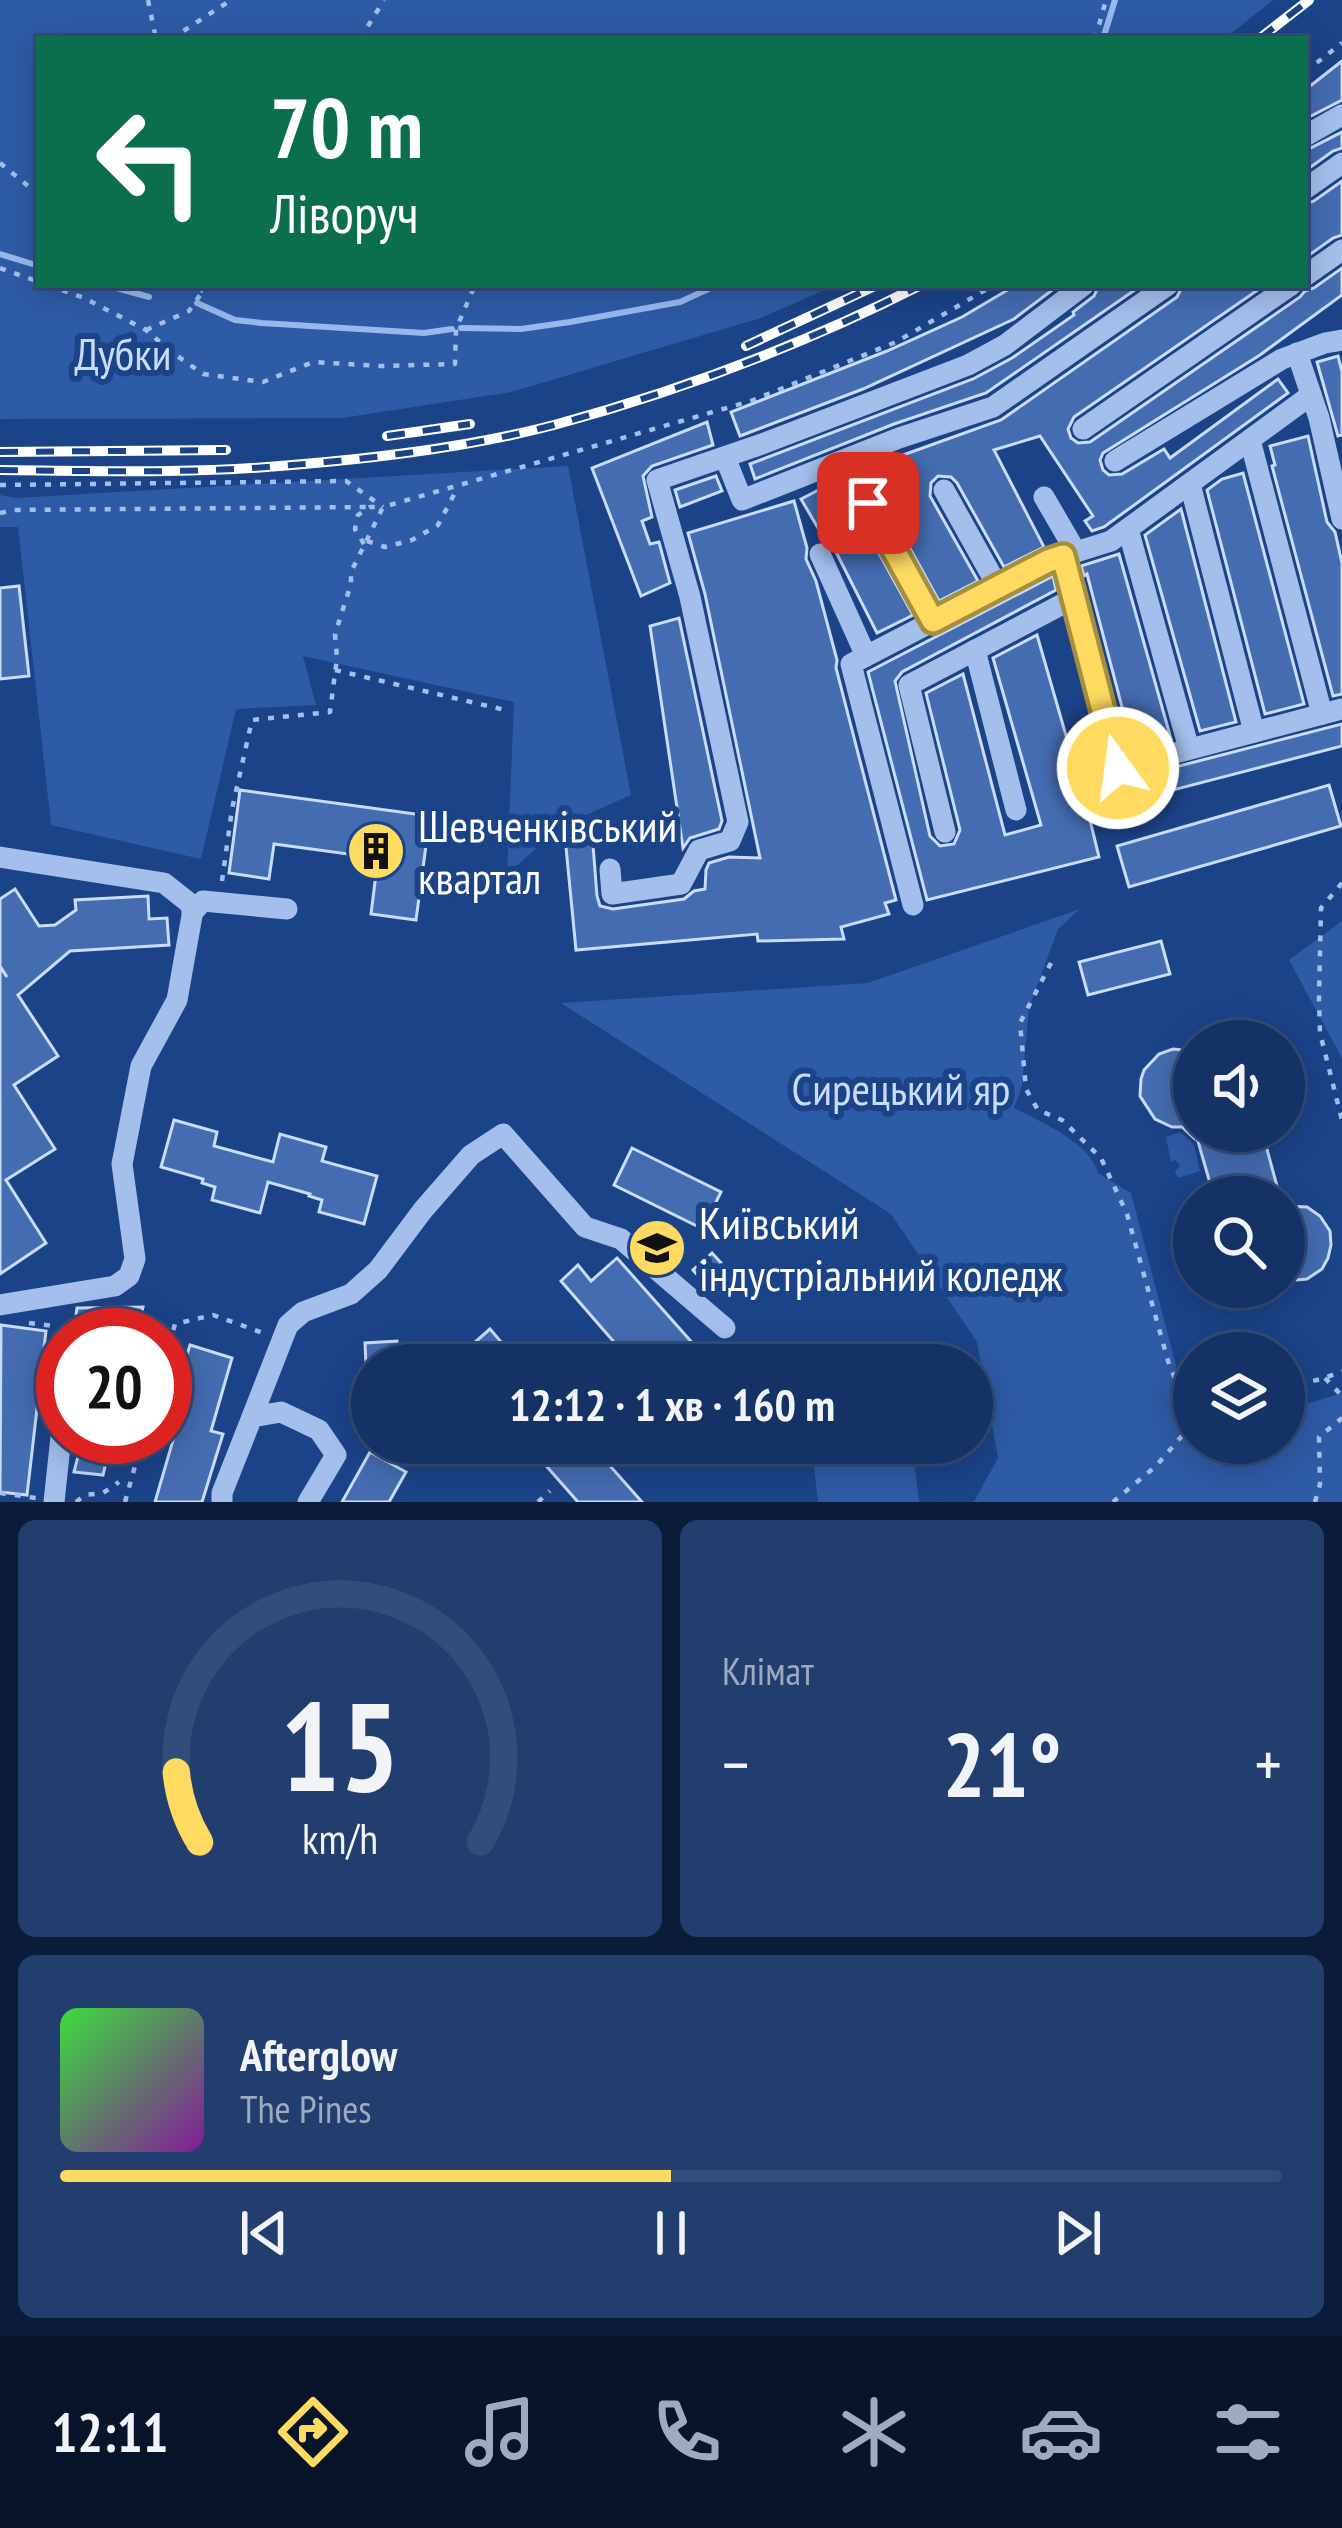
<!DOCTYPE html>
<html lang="uk">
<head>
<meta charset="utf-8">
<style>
  body { margin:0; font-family:"PT Sans Narrow",sans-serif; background:#213e6f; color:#f1f3f6; height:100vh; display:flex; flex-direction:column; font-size:45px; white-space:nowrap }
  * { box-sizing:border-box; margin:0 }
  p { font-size:39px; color:#9daabf }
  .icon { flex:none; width:66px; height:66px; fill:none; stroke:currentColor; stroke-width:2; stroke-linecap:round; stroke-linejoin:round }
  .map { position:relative; height:1502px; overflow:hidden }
  .drawer { display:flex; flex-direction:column; gap:18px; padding:18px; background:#0b1c38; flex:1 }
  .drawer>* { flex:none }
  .hud { position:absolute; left:36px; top:36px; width:1272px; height:252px; border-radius:0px; box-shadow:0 6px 30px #0003,0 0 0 3px #334d7a; background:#0b6e4f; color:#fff; overflow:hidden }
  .fabs { position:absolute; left:1173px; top:1020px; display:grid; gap:24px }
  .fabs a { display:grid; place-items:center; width:132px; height:132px; border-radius:50%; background:#143266; box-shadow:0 6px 30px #0003,0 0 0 3px #334d7a; font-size:60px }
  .speed { position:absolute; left:36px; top:1308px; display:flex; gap:24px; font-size:60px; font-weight:700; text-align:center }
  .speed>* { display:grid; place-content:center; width:156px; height:156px; border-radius:50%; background:#143266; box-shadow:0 6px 30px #0003,0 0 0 3px #334d7a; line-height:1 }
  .speed .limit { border:18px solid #d22; background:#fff; color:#111 }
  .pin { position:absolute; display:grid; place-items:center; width:102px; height:102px; color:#fff; margin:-51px; border-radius:24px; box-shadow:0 6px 18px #0006 }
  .me { position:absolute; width:132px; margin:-66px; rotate:346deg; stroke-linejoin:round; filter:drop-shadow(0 0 9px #0008) }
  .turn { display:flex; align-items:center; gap:42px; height:252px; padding:0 36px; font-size:54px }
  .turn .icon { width:156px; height:156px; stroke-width:2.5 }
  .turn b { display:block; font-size:84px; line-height:102px }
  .big { font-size:90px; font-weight:600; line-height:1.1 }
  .drawer .widget { flex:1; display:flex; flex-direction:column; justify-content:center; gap:18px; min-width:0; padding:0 42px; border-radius:18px; background:#213e6f }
  .drawer .dial { align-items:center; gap:0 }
  .dial svg { height:312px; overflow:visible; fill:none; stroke:#334d7a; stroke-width:7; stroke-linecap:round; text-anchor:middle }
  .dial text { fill:#f1f3f6; stroke:none }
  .song { display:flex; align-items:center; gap:36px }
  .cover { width:144px; height:144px; border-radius:18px; background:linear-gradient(135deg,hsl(120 70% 55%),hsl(290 70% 35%)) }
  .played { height:12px; border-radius:6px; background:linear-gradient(90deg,#fedb60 50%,#334d7a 50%) }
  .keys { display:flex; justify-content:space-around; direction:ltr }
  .heat { display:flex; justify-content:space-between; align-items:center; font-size:66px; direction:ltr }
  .drawer .tiles { flex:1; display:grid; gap:18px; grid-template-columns:1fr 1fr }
  .widget:last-child { grid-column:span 2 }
  .trip { position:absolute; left:351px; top:1344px; width:642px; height:120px; border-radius:60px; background:#143266; box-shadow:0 6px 30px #0003,0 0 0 3px #334d7a; font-weight:600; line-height:120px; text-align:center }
  .dock { display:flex; height:192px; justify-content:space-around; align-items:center; background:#081429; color:#9daabf }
  .dock .icon { width:84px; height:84px }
  .dock .selected { color:#fedb60 }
  .dock b { font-size:54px; color:#f1f3f6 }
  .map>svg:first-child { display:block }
  .green { fill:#2e5ba6 }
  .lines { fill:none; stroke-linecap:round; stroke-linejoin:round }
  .stream { stroke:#97b9ee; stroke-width:6 }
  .building { fill:#446cb1; stroke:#c9dbf9; stroke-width:3 }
  .path { stroke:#a4bfec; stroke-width:4.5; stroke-dasharray:6 9; stroke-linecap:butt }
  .minor { stroke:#a4bfec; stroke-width:21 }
  .rail-casing { stroke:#fff; stroke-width:10 }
  .rail { stroke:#1b4388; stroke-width:6; stroke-dasharray:18; stroke-linecap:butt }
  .route-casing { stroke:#a58e3e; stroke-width:30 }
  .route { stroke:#fedb60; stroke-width:21 }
  .labels { text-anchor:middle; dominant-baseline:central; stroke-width:12; stroke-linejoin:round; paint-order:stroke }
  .park-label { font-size:45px; fill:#c9dbf9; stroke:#1b4388 }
  .poi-label { font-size:45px; fill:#fff; stroke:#1b4388; text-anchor:start }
</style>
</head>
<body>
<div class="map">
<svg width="1342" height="1502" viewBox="0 0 1342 1502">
  <rect width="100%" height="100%" fill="#1b4388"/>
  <g class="green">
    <polygon points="0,0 1273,0 1224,39 39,39 39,285 836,285 761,318 511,392 342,418 0,419"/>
    <polygon points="568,466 631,795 563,825 507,874 514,702 303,656 316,705 236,709 201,859 51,825 18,527 0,527 0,495 15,498"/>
    <path d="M1080,909L1058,929L1029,1008L1022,1086L1014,1108C1039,1121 1092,1144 1098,1173L1131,1193L1178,1373L1194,1369V1392L1181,1414L1194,1416V1443H1284V1411L1342,1393V1502H974L998,1458L977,1342L891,1214L561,1003L868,983Z"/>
    <polygon points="1342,921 1342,1058 1289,960"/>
    <polygon points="1180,1132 1194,1144 1200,1171 1178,1178 1175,1172 1180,1165 1175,1160 1171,1162 1166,1137"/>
    <polygon points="900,1342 903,1365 801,1365 800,1354"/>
    <polygon points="811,1443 912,1443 919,1502 818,1502"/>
  </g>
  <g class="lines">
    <g class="stream">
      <polyline points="1103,39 1115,0"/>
      <polyline points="0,254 39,266"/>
      <polyline points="106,285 149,297"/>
      <polyline points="197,303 235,320 262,323 424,333 452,329"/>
      <polyline points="461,328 521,329 570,322 680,302 717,285"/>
    </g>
  </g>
  <g class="building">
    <polygon points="1342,61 1342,100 1305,119 1305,90"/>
    <polygon points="1342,132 1342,148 1333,151 1305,171 1305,151"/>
    <polygon points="1342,181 1342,235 1333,238 1305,258 1305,204 1314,201"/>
    <polygon points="1342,268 1342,295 1260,355 1103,453 1100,460 1103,470 1109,475 1122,474 1164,449 1170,458 1278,379 1288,393 1104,527 1092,531 1085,521 1093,516 1040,436 994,450 1044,547 1004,567 957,483 951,477 938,476 931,483 930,496 978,581 939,601 881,496 869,488 860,491 853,502 855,510 913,615 877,633 834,548 825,540 801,499 850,474 1001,420 1177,297 1183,285 1265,285 1074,417 1068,429 1071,438 1078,443 1090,442 1300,297 1305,291 1314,288"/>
    <polygon points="1016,285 1059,285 1014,319 863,389 740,436 731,412 887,351 962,317"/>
    <polygon points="1099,285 1142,285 986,393 894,424 755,479 750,464 973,379 1012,358 1074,315 1073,312 1094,296"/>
    <polygon points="1338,356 1342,372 1342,435 1338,436 1317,362"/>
    <polygon points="707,422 713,445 652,466 643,476 652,517 642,521 650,544 659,542 670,583 641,596 592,468"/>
    <polygon points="1308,436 1327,522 1335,532 1342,563 1342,694 1333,696 1272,466 1275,465 1270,446"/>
    <polygon points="1243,473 1304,704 1265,714 1207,490 1222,479"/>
    <polygon points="716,476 722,491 680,507 675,490"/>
    <polygon points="794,501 807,548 806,559 816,581 837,660 836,668 896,900 885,903 889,914 841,927 844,939 758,941 757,934 576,950 565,837 592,832 597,896 600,906 613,909 684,899 694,891 705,889 706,870 709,863 729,857 760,858 705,594 688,533"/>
    <polygon points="1181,509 1236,722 1200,731 1145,535"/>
    <polygon points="1119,554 1171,739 1133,749 1087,574 1084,576 1081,566"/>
    <polygon points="1053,576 1056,590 902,672 895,681 930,836 940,846 954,844 960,830 926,693 963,674 1005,835 1041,825 993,658 1037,635 1082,791 1342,724 1342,746 1088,812 1099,857 927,900 868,672"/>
    <polygon points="19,586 29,676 0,679 0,588"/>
    <polygon points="679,618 722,821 719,829 690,838 683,848 650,626"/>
    <polygon points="1329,785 1341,826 1129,887 1117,846"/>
    <polygon points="240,790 430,816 416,920 371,914 378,858 274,844 269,879 229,873"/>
    <polygon points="15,889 39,926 55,925 76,910 75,900 148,896 149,919 167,918 169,945 70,951 18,995 58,1056 14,1085 55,1149 6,1180 46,1243 0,1274 0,967 7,977 0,966 0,899"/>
    <polygon points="1161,941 1170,974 1088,995 1079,962"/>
    <polygon points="1173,1049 1194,1051 1194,1138 1182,1127 1172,1127 1155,1119 1140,1096 1141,1079 1144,1070 1159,1054"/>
    <polygon points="174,1120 217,1132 214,1146 273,1162 280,1134 326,1147 322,1161 377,1176 364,1224 319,1212 322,1200 309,1196 310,1194 268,1182 260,1213 212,1200 215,1187 202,1183 203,1179 161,1167"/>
    <polygon points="1195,1131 1262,1131 1280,1197 1214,1197"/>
    <polygon points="632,1148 721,1192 703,1229 614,1185"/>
    <polygon points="1284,1206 1307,1207 1320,1216 1330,1231 1331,1245 1328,1258 1322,1269 1307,1279 1284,1281"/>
    <polygon points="712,1253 734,1277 714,1294 693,1270"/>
    <polygon points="617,1258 712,1365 634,1365 561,1281 578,1265 591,1281"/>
    <polygon points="143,1307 136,1335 87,1335 86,1323 76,1315 77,1308"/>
    <polygon points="1,1325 46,1331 27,1495 0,1492"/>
    <polygon points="490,1329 521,1365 449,1365"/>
    <polygon points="397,1341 398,1365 366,1365 365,1343"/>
    <polygon points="190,1345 232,1358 211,1431 223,1434 202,1502 155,1502 174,1437 165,1434 165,1427"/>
    <polygon points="83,1437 112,1437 103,1475 74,1472"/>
    <polygon points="526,1443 638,1443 611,1467 642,1502 578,1502"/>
    <polygon points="370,1452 406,1472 389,1502 342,1502"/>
  </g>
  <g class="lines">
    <g class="path">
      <polyline points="148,0 156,39"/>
      <polyline points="171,39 231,0"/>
      <polyline points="360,39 384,0"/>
      <polyline points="1095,39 1106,0"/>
      <polyline points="1305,72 1342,43"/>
      <polyline points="0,163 39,195"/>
      <polyline points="0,268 39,282"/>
      <polyline points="48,285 84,298 146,330 169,350 203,374 263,382 313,362 380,366 455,364 456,329 475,285"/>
      <polyline points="187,285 203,291"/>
      <polyline points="146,330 189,311 207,285"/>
      <polyline points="0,485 346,481 383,507"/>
      <polyline points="0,513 14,510 370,507"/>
      <polyline points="367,541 385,547 412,540 438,525 458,487"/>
      <polyline points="364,544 355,529 358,515 370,507 383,507"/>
      <polyline points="335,670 505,710"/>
      <polyline points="222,881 232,809 252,720 330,712 337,658 335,634 351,584 351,572 383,507 751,401 896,342 994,285"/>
      <polyline points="1342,883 1321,908 1319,999 1320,1033 1342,1120"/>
      <polyline points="1051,963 1020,1023 1026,1089 1038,1110 1062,1120 1101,1158 1127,1214 1168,1361 1193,1424"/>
      <polyline points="29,1323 54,1326"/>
      <polyline points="165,1359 175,1324 213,1315 266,1334"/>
      <polyline points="1325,1378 1342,1396"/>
      <polyline points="1284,1388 1325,1378 1342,1371"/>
      <polyline points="0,1493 36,1498"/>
      <polyline points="76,1502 85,1495 103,1493 119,1482"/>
      <polyline points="125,1502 143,1437"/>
      <polyline points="538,1502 550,1491"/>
      <polyline points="1113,1502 1156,1466 1194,1422"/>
      <polyline points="1315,1502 1320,1484 1319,1437 1342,1418"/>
    </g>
    <g class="minor">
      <polyline points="1305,136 1342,115"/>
      <polyline points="1305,189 1342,163"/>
      <polyline points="1305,276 1342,250"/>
      <polyline points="1297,353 1319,418 1342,519"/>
      <polyline points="1083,429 1291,285"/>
      <polyline points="1250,440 1322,714"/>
      <polyline points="725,457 742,500 899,438 993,407 1168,285"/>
      <polyline points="1115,461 1282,359 1325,343 1342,340"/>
      <polyline points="1190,484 1254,732"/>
      <polyline points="944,490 998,587"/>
      <polyline points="1044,497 1076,552"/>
      <polyline points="868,503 933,621"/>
      <polyline points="1128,529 1189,749"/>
      <polyline points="820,554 866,656"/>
      <polyline points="975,650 1016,810"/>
      <polyline points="1118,768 1063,556 1111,541 1311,395"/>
      <polyline points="1092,775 1342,709"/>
      <polyline points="945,832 909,685 1074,598"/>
      <polyline points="0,857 164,883 188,902 193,910 177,1000 141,1066 122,1164 135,1259 129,1276 115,1286 0,1305"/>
      <polyline points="610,869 612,894 681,884 699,850 730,841 738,822 690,597 657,480 762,444 968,365 1005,345 1084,285"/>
      <polyline points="913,905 851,664 1049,561 1063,556"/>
      <polyline points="192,913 203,901 287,909"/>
      <polyline points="72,1335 73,1329"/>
      <polyline points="252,1417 288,1325 303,1312 351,1294 378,1270 423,1210 471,1155 503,1134 585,1227 621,1239 725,1328"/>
      <polyline points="54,1502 63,1418"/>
      <polyline points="222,1502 222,1493 252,1417 281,1412 319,1430 336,1455 308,1502"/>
    </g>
    <defs>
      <g id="rail">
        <polyline points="1259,39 1309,0"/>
        <polyline points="746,346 877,285"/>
        <polyline points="387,436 470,424"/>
        <polyline points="0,452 226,450"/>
        <path d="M0,470C97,471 196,474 292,465C379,458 470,447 554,425C683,390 803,345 921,285"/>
      </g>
    </defs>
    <use href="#rail" class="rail-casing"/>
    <use href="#rail" class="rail"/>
  </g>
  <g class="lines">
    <defs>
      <polyline id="route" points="868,503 933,621 1048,561 1063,556 1118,768"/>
    </defs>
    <use href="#route" class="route-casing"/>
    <use href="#route" class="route"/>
  </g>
  <defs>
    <symbol id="building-disc" viewBox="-11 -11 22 22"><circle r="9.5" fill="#fedb60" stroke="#1b4388"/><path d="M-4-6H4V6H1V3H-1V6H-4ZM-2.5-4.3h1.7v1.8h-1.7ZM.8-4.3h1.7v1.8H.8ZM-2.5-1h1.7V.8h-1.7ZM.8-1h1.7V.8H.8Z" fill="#111"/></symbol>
    <symbol id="university-disc" viewBox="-11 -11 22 22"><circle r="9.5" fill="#fedb60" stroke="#1b4388"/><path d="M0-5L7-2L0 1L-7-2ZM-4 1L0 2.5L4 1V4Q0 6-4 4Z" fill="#111"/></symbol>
  </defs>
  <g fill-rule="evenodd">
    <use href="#building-disc" x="343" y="818" width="66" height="66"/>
    <use href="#university-disc" x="624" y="1215" width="66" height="66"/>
  </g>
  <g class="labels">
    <g class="park-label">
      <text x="123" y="353">Дубки</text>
      <text x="901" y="1088">Сирецький яр</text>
    </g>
    <g class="poi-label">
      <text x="418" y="825">Шевченківський<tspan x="418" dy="52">квартал</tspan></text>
      <text x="699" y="1222">Київський<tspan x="699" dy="52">індустріальний коледж</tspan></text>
    </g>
  </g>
</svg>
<div class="fabs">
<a><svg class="icon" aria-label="sound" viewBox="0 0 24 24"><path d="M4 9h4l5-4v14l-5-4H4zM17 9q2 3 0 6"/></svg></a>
<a><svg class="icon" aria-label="search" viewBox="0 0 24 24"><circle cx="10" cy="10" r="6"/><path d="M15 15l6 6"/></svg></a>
<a><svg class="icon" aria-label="layers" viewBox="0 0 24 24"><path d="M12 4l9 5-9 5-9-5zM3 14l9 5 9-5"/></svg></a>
</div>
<div class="speed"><div class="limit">20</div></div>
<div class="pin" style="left:868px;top:503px;background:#d93025"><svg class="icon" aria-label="arrive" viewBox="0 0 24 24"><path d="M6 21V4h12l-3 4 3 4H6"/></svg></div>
<svg class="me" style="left:1118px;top:768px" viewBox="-20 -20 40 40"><circle r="17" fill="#fedb60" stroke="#fff" stroke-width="3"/><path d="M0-11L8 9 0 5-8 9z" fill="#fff"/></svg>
<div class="trip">12:12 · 1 хв · 160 m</div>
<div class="hud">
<div class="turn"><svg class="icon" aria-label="left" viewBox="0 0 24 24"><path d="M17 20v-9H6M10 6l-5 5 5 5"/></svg><div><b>70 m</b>Ліворуч</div></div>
</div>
</div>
<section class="drawer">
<div class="tiles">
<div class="widget dial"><svg viewBox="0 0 100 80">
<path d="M14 69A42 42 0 1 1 86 69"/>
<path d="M14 69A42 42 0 0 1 8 51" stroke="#fedb60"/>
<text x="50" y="56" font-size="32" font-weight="700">15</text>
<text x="50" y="72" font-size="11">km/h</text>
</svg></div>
<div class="widget"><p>Клімат</p>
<div class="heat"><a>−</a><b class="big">21°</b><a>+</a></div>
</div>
<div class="widget">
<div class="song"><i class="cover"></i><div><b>Afterglow</b><p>The Pines</p></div></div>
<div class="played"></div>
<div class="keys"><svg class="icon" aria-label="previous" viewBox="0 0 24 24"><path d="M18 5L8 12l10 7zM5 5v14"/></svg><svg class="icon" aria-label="pause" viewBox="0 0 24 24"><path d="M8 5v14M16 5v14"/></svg><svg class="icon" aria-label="next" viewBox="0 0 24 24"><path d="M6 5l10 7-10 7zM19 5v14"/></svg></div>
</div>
</div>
</section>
<nav class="dock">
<b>12:11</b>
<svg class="icon selected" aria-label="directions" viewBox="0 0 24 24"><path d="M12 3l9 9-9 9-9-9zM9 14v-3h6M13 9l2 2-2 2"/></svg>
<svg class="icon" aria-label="music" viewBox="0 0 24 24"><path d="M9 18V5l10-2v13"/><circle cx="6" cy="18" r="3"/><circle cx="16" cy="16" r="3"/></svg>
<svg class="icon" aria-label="phone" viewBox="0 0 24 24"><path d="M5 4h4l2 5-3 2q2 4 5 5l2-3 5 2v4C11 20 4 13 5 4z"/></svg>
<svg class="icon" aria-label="climate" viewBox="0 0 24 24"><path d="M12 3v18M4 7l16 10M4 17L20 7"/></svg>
<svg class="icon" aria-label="car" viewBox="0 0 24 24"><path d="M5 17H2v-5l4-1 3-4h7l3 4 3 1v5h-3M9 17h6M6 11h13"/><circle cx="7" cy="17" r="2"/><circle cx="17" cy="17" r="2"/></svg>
<svg class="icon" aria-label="filters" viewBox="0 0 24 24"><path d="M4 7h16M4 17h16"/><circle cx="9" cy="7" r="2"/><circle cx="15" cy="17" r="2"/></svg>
</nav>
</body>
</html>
